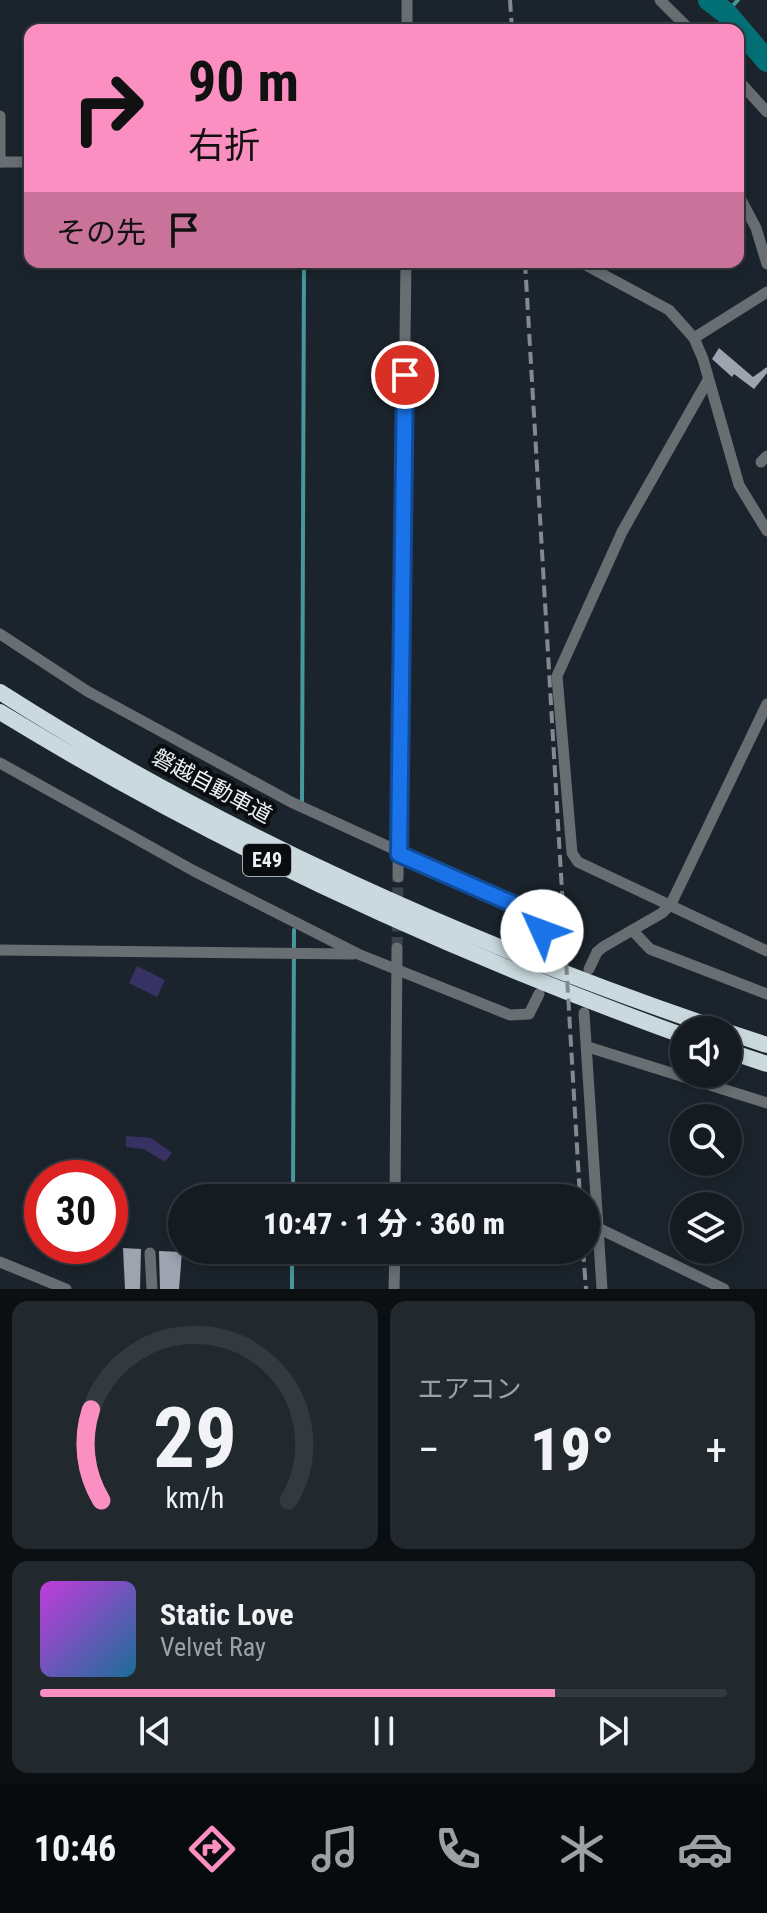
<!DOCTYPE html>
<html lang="ja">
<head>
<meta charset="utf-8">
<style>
  body { margin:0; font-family:"Roboto Condensed","Noto Sans JP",sans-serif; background:#21282e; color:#f1f3f6; height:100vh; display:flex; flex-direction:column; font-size:30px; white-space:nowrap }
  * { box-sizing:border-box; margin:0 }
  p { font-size:26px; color:#9da1a5 }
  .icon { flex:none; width:44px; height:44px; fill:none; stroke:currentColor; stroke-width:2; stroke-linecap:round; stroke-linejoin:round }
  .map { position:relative; height:1289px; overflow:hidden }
  .details { display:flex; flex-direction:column; gap:12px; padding:12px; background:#0b0f12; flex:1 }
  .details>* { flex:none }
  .banner { position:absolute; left:24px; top:24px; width:720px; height:244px; border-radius:16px; box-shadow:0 4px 12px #0003,0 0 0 2px #33393f; background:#fc8fc1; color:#111; overflow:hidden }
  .tools { position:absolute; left:670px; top:1016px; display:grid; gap:16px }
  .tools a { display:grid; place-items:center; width:72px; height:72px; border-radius:50%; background:#141b21; box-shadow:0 4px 12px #0003,0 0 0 2px #33393f; font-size:40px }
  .speed { position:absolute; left:24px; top:1160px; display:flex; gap:16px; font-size:40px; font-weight:700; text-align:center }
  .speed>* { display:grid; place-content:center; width:104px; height:104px; border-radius:50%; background:#141b21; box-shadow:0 4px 12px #0003,0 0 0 2px #33393f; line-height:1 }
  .speed .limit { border:12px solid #d22; background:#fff; color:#111 }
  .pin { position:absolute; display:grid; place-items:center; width:68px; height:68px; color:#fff; margin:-34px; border:4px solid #fff; border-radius:50%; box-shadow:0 2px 8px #0007 }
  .me { position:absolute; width:88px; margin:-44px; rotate:313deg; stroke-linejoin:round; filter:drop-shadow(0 0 6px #0008) }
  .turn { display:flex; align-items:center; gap:28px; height:168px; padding:0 32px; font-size:36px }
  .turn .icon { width:104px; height:104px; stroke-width:2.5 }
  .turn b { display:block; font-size:56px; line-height:68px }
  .then { display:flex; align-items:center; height:76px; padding:0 32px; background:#0003; gap:16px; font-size:30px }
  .big { font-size:60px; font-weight:800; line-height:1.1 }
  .details .card { flex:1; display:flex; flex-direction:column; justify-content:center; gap:12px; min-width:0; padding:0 28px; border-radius:16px; background:#21282e }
  .details .dial { align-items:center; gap:0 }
  .dial svg { height:208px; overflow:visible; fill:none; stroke:#33393f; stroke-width:7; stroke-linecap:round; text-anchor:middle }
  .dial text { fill:#f1f3f6; stroke:none }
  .song { display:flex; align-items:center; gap:24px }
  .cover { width:96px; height:96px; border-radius:12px; background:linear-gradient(135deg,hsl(290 70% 55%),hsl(200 70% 35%)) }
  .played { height:8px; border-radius:4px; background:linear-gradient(90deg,#fc8fc1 75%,#33393f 75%) }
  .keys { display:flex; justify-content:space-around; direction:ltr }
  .heat { display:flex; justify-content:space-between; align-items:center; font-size:44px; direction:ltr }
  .details .tiles { flex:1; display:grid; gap:12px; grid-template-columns:1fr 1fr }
  .card:last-child { grid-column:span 2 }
  .trip { position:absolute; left:168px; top:1184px; width:432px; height:80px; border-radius:40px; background:#141b21; box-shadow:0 4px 12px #0003,0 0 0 2px #33393f; font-weight:800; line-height:80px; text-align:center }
  .dock { display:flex; height:128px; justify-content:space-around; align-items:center; background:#080b0d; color:#9da1a5 }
  .dock .icon { width:56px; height:56px }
  .dock .current { color:#fc8fc1 }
  .dock b { font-size:36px; color:#f1f3f6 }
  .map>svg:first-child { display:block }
  .green { fill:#383264 }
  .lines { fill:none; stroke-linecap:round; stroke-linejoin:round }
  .stream { stroke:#48979b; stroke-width:4 }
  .river { stroke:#027074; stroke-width:22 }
  .building { fill:#9da3af }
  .minor-tunnel { stroke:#3a434a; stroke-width:11; stroke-dasharray:11 5.5; stroke-linecap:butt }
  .minor { stroke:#686e71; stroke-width:11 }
  .highway { stroke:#c9d9de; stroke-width:16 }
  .rail { stroke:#828990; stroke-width:4; stroke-dasharray:12 6; stroke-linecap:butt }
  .route-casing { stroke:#114b97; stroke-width:20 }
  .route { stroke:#1a73e8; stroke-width:14 }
  .labels { text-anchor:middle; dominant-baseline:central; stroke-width:8; stroke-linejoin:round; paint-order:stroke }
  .shield { fill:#090d10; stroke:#a8adb2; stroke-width:2 }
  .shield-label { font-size:20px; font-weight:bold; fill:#ecf2f7 }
  .street-label { font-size:22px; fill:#ecf2f7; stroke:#090d10 }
</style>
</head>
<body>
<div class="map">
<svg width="767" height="1289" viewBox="0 0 767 1289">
  <rect width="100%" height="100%" fill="#1b242c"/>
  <g class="green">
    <polygon points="137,966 165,980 157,997 129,983"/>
    <polygon points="126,1136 151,1138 172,1153 165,1162 144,1149 126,1147"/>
  </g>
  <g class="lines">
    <g class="stream">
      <polyline points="726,13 738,0"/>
      <polyline points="302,803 304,262"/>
      <polyline points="293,1198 294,930"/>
      <polyline points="292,1289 292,1250"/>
    </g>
    <polyline class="river" points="709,0 726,13 767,61"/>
  </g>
  <g class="building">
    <polygon points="719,348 753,377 767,367 767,373 754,389 734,374 732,377 712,359"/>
    <polygon points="123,1248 141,1249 140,1289 125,1289"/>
    <polygon points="159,1251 182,1252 179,1289 160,1289"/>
  </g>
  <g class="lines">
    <polyline class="minor-tunnel" points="397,948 398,877"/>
    <g class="minor">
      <polyline points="660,0 690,30"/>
      <polyline points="407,30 407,0"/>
      <polyline points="738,80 767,112"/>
      <polyline points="0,116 0,162"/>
      <polyline points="0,162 30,162"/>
      <polyline points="738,194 756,228 767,264"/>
      <polyline points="580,262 669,310 694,338 703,359 739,485 767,531"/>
      <polyline points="694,338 767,292"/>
      <polyline points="708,380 622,532 557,676 572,853 578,862 767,951"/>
      <polyline points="761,462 767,456"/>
      <path d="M0,634L87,691L291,802L527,910C541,923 542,932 541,951"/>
      <polyline points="0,763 194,871 358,954 510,1015 529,1014 539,994"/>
      <polyline points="398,877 406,262"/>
      <polyline points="633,931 650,949 767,994"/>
      <polyline points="0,950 353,954"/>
      <polyline points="589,969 597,952 603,947 662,913 671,904 767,704"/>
      <polyline points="584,1013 602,1289"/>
      <polyline points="588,1047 767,1103"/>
      <polyline points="395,1198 397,948"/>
      <polyline points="598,1228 724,1289"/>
      <polyline points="150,1253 152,1289"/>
      <polyline points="0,1262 66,1289"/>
      <polyline points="394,1289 395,1250"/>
    </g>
    <g class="highway">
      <path d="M0,692C220,833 474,946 722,1030"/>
      <path d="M0,712C216,844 446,950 684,1036"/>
      <polyline points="728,1032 767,1045"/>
      <polyline points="728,1051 767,1064"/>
    </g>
    <g class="rail">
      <polyline points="510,0 512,30"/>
      <polyline points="525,262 580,1198"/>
      <polyline points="583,1250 586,1289"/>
    </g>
  </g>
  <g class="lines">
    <defs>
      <polyline id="route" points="405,375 399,854 527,910 536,918 542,931"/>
    </defs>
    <use href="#route" class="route-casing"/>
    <use href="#route" class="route"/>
  </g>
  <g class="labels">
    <rect class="shield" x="243" y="844" width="48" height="32" rx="6"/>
    <g class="shield-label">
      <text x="267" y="860">E49</text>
    </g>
    <g class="street-label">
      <text transform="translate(212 786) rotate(28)">磐越自動車道</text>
    </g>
  </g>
</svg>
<div class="tools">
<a><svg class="icon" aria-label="sound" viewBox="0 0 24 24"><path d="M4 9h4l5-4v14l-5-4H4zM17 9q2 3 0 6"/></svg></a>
<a><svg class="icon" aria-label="search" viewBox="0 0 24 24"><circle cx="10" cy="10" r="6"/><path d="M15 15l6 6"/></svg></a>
<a><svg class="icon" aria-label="layers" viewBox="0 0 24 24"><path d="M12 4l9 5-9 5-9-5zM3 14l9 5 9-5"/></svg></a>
</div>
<div class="speed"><div class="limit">30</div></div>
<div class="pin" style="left:405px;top:375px;background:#d93025"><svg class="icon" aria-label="arrive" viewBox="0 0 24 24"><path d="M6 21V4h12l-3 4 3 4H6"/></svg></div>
<svg class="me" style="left:542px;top:931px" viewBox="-20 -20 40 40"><circle r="19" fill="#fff"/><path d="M0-13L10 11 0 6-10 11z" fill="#1a73e8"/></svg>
<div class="trip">10:47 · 1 分 · 360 m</div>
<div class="banner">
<div class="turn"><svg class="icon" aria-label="right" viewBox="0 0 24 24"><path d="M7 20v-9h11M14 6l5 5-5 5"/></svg><div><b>90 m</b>右折</div></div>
<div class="then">その先<svg class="icon" aria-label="arrive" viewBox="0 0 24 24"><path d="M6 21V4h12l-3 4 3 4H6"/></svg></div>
</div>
</div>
<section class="details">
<div class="tiles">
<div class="card dial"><svg viewBox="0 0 100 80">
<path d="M14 69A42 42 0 1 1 86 69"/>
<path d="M14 69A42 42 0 0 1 10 34" stroke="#fc8fc1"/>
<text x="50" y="56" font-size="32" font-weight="700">29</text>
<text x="50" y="72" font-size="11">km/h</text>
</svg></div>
<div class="card"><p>エアコン</p>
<div class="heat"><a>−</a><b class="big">19°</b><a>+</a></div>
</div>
<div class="card">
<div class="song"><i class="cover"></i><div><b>Static Love</b><p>Velvet Ray</p></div></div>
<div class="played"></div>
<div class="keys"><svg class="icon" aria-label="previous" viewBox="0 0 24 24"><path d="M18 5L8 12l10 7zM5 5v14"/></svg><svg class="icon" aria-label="pause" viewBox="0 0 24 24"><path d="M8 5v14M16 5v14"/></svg><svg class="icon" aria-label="next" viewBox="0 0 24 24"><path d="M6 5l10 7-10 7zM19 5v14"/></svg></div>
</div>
</div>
</section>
<nav class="dock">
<b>10:46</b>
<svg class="icon current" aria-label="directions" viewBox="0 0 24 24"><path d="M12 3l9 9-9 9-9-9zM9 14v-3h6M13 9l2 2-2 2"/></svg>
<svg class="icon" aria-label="music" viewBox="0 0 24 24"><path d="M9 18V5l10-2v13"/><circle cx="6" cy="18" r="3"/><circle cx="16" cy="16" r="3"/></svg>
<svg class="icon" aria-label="phone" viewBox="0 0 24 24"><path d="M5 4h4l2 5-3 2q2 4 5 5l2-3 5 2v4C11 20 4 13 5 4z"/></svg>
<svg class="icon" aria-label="climate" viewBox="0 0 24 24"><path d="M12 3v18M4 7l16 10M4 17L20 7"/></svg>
<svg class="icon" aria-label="car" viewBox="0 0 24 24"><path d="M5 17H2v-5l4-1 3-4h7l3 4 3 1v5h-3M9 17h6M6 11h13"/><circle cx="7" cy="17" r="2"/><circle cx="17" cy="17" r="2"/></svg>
</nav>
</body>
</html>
